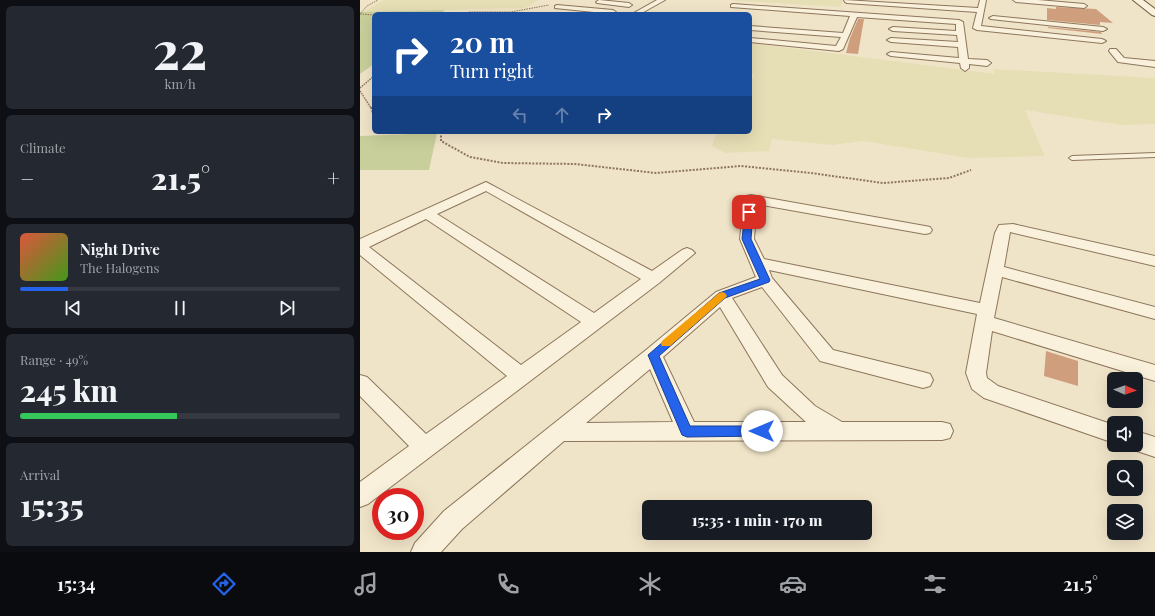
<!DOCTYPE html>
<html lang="en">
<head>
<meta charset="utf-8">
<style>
  body { margin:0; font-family:"Playfair Display",serif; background:#242831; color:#f1f3f6; height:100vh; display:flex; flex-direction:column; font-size:15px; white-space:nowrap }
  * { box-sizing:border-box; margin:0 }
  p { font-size:13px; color:#9ea1a6 }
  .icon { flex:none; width:22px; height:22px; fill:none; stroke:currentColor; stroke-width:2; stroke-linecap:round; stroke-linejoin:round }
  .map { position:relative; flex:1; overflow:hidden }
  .side { display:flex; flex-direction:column; gap:6px; padding:6px; background:#0d0f14; width:360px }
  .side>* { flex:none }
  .guide { position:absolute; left:12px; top:12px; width:380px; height:122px; border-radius:6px; box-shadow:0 4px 16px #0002; background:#1a4fa0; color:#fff; overflow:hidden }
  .needle { width:26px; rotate:92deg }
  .buttons { position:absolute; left:747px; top:372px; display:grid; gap:8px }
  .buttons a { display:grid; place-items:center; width:36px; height:36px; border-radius:6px; background:#171b24; box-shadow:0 4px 16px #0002; font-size:20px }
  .speed { position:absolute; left:12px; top:488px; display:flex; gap:8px; font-size:20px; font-weight:700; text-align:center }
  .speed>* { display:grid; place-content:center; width:52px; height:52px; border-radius:50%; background:#171b24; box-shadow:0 4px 16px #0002; line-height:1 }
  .speed .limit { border:6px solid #d22; background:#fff; color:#111 }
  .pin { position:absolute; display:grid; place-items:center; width:34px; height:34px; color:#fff; margin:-17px; border-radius:8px; box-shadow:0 2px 6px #0006 }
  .me { position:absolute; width:44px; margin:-22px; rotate:270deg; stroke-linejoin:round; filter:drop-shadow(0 0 3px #0008) }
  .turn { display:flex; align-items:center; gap:14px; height:84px; padding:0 12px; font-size:18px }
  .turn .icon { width:52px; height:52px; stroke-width:2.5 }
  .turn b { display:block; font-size:28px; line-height:34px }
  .lanes { display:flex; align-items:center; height:38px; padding:0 12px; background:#0003; justify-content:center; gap:20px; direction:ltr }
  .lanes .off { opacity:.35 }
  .big { font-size:30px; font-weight:800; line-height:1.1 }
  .side .card { flex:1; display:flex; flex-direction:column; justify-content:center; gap:6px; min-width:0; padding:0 14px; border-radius:6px; background:#242831 }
  .side .dial { align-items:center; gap:0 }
  .dial b { font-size:52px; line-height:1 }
  .song { display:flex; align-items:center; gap:12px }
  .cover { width:48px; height:48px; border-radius:6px; background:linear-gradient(135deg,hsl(10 70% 55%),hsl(100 70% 35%)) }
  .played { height:4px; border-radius:2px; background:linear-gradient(90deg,#2563eb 15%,#363941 15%) }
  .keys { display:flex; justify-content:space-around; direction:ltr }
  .heat { display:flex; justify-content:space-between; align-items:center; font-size:22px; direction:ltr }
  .charge { height:6px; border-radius:3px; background:linear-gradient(90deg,#34c759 49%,#363941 0) }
  .trip { position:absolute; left:282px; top:500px; width:230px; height:40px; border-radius:6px; background:#171b24; box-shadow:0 4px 16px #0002; font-weight:800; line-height:40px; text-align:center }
  .menu { display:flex; height:64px; justify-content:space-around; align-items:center; background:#090b0e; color:#9ea1a6 }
  .menu .icon { width:28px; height:28px }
  .menu .current { color:#2563eb }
  .menu b { font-size:18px; color:#f1f3f6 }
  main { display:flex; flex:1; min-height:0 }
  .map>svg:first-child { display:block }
  .farmland { fill:#e6deb5 }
  .green { fill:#c9cf9b }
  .building { fill:#cf9f7d }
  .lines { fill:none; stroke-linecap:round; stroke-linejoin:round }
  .lane-casing { stroke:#8d765c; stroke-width:2 }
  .street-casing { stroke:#8d765c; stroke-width:2 }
  .secondary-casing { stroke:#6f573f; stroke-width:2 }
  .path-far2 { stroke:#8d765c; stroke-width:1; stroke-dasharray:1.5 1; stroke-linecap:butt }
  .path-far1 { stroke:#8d765c; stroke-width:1.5; stroke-dasharray:1.5 1; stroke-linecap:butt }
  .path { stroke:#8d765c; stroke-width:2; stroke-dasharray:2 1.5; stroke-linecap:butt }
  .lane { fill:#faf1dc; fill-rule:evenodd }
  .street { fill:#faf1dc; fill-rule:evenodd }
  .secondary { fill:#faf1dc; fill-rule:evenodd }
  .route { fill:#2563eb; stroke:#184099 }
  .slow { fill:#f59e0b }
</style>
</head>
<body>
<main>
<section class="side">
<div class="card dial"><b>22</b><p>km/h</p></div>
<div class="card"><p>Climate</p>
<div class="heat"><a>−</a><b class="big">21.5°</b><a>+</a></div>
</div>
<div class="card">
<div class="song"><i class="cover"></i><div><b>Night Drive</b><p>The Halogens</p></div></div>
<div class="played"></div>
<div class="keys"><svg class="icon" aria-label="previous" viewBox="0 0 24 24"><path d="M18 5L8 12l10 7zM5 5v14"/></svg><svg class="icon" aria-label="pause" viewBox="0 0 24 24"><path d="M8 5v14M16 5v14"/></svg><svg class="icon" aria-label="next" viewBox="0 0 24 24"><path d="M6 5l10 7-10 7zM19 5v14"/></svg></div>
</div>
<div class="card"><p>Range · 49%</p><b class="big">245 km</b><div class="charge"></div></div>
<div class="card"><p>Arrival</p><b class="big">15:35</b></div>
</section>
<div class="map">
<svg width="795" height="552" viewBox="0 0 795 552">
  <rect width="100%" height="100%" fill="#f0e4c8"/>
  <g class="farmland">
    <polygon points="24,0 179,0 165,8 3,12"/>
    <polygon points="367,0 483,0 480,7"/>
    <polygon points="390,43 635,74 633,69 795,78 795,124 762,125 665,110 685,156 609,158 503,141 473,145 412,139 409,151 365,153 352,146 357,132 390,132 390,82 395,75 390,73"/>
  </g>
  <g class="green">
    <polygon points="85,10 80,14 14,14 14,64 0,74 0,12"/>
    <polygon points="77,133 69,170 0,170 0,136"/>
  </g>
  <g class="building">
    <polygon points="696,7 736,9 753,23 740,22 740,25 687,20 687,8 696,9"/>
    <polygon points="498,19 504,19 498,54 486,53 490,38"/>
    <polygon points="688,27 741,32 742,34 688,28"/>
    <polygon points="686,351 718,361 718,386 684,376"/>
  </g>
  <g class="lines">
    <defs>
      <polygon id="lane" points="795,153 795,157 712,160 709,158 712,156"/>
      <g id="street">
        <polygon points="239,0 269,3 272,5 269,7 237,3 236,2"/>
        <polygon points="297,0 305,0 280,14 272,14"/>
        <polygon points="484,0 618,8 620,0 626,0 621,26 742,39 746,41 742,43 617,30 613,28 617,12 487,3 485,2"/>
        <polygon points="653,0 678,0 724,4 727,6 724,8 656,2"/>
        <polygon points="373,4 599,20 603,22 608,59 627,60 631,63 627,66 609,64 609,68 605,71 601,68 600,63 531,56 527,54 531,52 599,58 598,47 531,42 527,40 531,38 598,42 597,35 533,31 529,29 533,27 596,31 596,24 497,17 483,49 479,51 390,42 390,38 476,46 481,37 390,30 390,26 483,33 490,16 371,7 371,5"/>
        <polygon points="197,5 253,10 256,12 253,14 195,8 195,6"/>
        <polygon points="633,16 743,27 747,29 743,31 631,19 629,18"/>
        <polygon points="750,49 756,49 764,58 795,61 795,67 758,62 749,51"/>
        <path d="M126,182L292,271L322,250L327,248L332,250L335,253L299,283L8,504L0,507V482L49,446L0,396V375L7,377L66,434L147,376L0,255V239ZM126,191L281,279L234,313L77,214ZM66,219L221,322L161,365L9,247Z"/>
        <path d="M391,195L565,226L570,227L572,230L570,233L565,234L397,204L394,239L404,259L620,303L635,233L639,225L653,224L795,256V266L650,232L644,267L795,307V319L642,277L634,318L795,365V381L632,331L626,373L627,378L638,386L754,425V443L624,398L612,389L606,373L617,314L409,270L412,278L473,350L563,372L570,374L573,380L570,386L563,388L460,361L402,287L372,298L422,375L455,406L482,422H582L590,424L593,431L590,438L582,440L204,441L102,529L81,552H51L55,543L84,511L286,350L356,292L396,277L380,239L384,199L386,196ZM360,307L408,387L446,422H334L303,357ZM290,369L313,422L226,423Z"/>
        <polygon points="776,431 795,437 795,457 768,448 767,445 776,445"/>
      </g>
      <polygon id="secondary" points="773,0 783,0 795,9 795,16 792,15"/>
    </defs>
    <use href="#lane" class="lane-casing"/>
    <use href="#street" class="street-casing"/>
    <use href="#secondary" class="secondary-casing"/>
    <g class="path-far2">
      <polyline points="102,14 109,12 151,12 189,5"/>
      <polyline points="14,15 0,14 7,6 18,0"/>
    </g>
    <g class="path-far1">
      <polyline points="0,88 14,76"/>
      <polyline points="0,91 11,108"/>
    </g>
    <g class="path">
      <polyline points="11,107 14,117"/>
      <polyline points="81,132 81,141 110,157 143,163 215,164 296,173 381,166 451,173 523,183 589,178 611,170"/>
    </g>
    <use href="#lane" class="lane"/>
    <use href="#street" class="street"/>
    <use href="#secondary" class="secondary"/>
  </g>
  <polygon class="route" points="389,210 393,212 391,239 410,280 409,282 365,298 299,356 330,426 402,426 406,427 408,431 406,435 402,436 327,437 322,435 288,355 359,293 400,279 382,239 385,212"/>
  <polygon class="slow" points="362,292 365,293 367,296 365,298 310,346 302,346 301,344 302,341 359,293"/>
</svg>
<div class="buttons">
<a><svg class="needle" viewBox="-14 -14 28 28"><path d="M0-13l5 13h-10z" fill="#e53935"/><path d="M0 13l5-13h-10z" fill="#9ea1a6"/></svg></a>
<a><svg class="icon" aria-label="sound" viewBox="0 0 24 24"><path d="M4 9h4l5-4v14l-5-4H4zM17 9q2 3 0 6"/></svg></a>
<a><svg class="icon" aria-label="search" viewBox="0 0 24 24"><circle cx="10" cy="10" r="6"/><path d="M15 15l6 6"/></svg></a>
<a><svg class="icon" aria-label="layers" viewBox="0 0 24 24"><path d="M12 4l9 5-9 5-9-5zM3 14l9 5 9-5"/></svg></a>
</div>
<div class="speed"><div class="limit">30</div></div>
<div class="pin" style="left:389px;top:212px;background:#d93025"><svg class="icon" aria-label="arrive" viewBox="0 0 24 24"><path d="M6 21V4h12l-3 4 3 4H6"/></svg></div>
<svg class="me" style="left:402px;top:431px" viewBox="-20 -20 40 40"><circle r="19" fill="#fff"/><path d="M0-13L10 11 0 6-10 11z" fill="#2563eb"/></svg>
<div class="trip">15:35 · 1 min · 170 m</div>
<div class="guide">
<div class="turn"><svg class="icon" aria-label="right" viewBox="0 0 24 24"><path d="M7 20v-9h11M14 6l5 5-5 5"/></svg><div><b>20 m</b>Turn right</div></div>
<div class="lanes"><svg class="icon off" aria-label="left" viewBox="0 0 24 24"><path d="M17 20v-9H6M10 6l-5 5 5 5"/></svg><svg class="icon off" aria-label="ahead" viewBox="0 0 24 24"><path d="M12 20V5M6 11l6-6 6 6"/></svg><svg class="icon" aria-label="right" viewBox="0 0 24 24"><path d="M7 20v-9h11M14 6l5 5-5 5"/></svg></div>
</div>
</div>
</main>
<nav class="menu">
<b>15:34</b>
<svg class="icon current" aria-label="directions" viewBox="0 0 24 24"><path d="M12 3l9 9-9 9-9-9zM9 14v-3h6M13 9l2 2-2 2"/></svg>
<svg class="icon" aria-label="music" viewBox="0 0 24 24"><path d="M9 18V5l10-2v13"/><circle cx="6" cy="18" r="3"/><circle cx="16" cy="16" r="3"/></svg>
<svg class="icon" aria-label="phone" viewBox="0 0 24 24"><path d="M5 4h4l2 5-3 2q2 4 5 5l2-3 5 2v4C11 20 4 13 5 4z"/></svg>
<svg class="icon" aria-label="climate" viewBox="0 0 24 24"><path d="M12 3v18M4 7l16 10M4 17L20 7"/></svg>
<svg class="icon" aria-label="car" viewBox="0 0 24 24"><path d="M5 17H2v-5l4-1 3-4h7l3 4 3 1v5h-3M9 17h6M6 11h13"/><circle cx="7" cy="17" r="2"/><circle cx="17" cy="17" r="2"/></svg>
<svg class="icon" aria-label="filters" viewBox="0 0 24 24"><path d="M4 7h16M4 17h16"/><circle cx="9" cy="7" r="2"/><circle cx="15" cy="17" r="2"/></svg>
<b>21.5°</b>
</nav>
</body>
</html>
